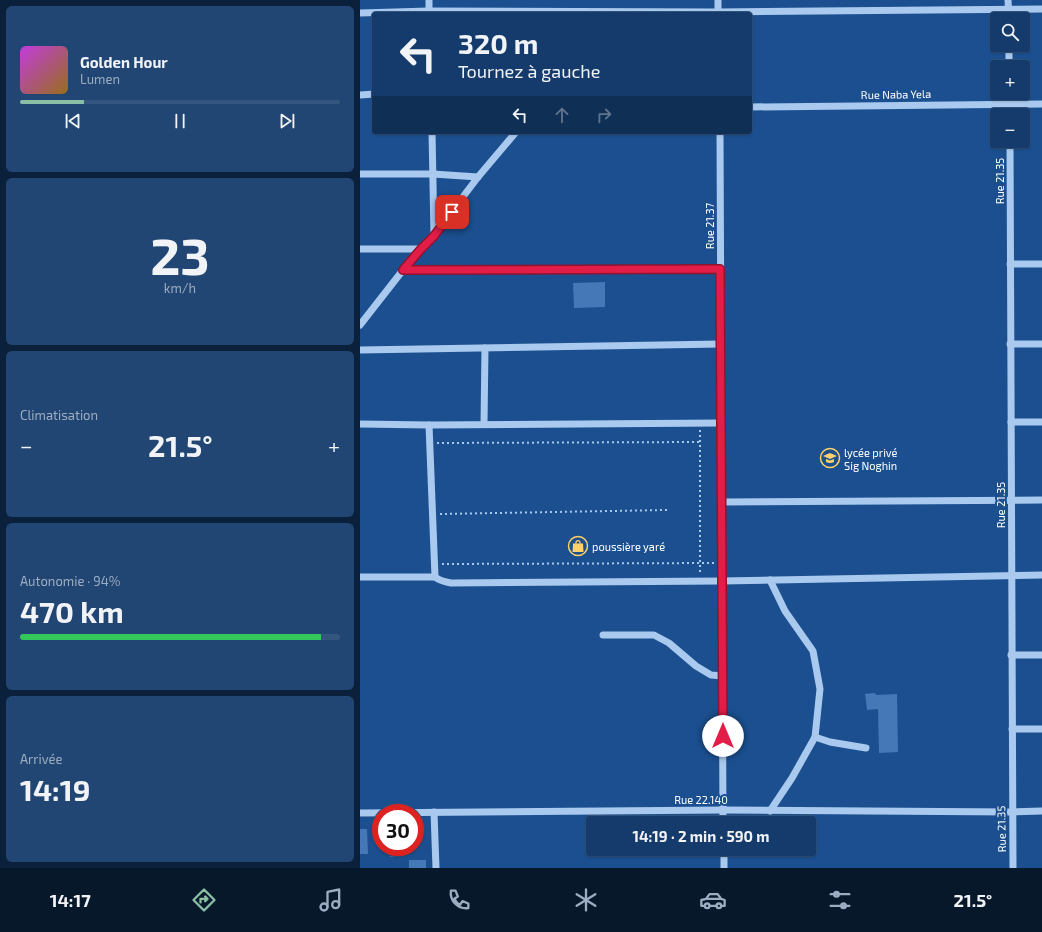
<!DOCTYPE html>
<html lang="fr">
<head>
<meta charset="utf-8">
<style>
  body { margin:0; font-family:"Exo 2",sans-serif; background:#214673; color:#f1f3f6; height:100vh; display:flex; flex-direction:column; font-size:15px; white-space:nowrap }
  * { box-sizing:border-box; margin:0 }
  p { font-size:13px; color:#9dadc1 }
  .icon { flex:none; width:22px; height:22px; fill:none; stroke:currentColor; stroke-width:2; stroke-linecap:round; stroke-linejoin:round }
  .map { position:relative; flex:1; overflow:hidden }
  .panel { display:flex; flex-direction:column; gap:6px; padding:6px; background:#0b203b; width:360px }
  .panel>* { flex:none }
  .top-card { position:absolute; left:12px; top:12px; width:380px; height:122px; border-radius:4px; box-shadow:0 1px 3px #0004,0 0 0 1px #33557e; background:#143b6b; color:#f1f3f6; overflow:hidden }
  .buttons { position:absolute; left:630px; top:12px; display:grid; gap:8px }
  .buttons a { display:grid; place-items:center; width:40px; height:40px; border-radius:4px; background:#143b6b; box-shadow:0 1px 3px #0004,0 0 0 1px #33557e; font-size:20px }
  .speed { position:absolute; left:12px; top:804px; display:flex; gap:8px; font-size:20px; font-weight:700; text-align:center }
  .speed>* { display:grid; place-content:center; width:52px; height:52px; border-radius:50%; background:#143b6b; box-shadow:0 1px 3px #0004,0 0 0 1px #33557e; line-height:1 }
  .speed .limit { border:6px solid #d22; background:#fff; color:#111 }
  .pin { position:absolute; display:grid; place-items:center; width:34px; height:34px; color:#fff; margin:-17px; border-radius:8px; box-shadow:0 2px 6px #0006 }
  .me { position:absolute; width:44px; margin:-22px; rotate:0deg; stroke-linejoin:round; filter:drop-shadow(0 0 3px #0008) }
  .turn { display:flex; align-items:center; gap:14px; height:84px; padding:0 20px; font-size:18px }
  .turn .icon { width:52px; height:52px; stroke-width:2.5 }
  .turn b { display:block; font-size:28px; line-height:34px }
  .lanes { display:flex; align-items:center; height:38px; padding:0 20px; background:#0003; justify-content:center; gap:20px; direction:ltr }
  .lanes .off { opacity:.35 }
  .big { font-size:30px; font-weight:700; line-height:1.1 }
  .panel .card { flex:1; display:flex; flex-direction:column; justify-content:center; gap:6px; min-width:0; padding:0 14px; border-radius:6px; background:#214673 }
  .panel .dial { align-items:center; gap:0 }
  .dial b { font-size:52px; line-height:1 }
  .song { display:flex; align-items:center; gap:12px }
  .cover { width:48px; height:48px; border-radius:6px; background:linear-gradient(135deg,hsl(290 70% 55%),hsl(40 70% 35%)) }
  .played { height:4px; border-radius:2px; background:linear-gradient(90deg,#8abfa5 20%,#33557e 20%) }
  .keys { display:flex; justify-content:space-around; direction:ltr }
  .heat { display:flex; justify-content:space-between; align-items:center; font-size:22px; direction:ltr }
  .charge { height:6px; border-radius:3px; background:linear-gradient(90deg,#34c759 94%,#33557e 0) }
  .trip { position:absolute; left:226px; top:816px; width:230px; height:40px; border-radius:4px; background:#143b6b; box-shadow:0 1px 3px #0004,0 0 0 1px #33557e; font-weight:700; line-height:40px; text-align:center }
  .dock { display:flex; height:64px; justify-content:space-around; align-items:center; background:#08182b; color:#9dadc1 }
  .dock .icon { width:28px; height:28px }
  .dock .selected { color:#8abfa5 }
  .dock b { font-size:18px; color:#f1f3f6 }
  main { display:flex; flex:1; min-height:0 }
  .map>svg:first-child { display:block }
  .building { fill:#4478b7 }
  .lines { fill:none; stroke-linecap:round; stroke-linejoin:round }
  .path { stroke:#a9c9ee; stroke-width:2; stroke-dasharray:2 3; stroke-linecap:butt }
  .minor { stroke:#a9c9ee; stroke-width:7 }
  .route-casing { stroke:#92132f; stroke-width:10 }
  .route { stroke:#e11d48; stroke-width:7 }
  .labels { text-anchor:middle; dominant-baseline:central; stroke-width:4; stroke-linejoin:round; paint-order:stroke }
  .street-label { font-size:11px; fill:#fff; stroke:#1b4f8f }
  .poi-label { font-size:11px; fill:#fff; stroke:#1b4f8f; text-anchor:start }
</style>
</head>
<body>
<main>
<section class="panel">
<div class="card">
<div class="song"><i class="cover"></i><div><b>Golden Hour</b><p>Lumen</p></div></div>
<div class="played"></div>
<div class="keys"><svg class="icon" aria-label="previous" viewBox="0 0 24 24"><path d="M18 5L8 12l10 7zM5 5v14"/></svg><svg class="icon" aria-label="pause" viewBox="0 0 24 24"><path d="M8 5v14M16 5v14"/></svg><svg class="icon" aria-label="next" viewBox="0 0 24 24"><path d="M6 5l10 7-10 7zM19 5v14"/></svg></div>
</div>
<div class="card dial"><b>23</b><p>km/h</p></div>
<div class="card"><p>Climatisation</p>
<div class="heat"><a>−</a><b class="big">21.5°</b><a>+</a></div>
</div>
<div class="card"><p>Autonomie · 94%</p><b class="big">470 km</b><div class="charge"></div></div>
<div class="card"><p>Arrivée</p><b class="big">14:19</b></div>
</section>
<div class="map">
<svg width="682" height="868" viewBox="0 0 682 868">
  <rect width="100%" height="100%" fill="#1b4f8f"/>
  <g class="building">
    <polygon points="245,282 245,307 214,308 213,283"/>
    <polygon points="515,693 516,695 537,694 538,752 519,753 518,709 507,710 505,694"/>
    <polygon points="0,829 7,829 8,854 0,854"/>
    <rect x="30" y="847" width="11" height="10"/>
    <rect x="49" y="860" width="17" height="8"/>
  </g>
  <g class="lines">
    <g class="path">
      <polyline points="340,430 340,573"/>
      <polyline points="77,443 340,442"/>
      <polyline points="80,514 307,510"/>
      <polyline points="82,564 354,563"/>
    </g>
    <g class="minor">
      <polyline points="69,0 69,14"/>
      <polyline points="358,0 358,14"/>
      <polyline points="648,0 649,19"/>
      <polyline points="0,13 69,11 358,12 682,9"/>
      <polyline points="649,45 649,67"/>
      <polyline points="650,93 650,115"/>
      <polyline points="0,95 14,94"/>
      <polyline points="390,107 682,104"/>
      <polyline points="72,132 74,235"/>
      <polyline points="360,132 363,823"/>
      <polyline points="650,141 653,868"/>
      <polyline points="0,174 73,174 118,177"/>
      <polyline points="0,249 61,249"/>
      <polyline points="650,264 682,264"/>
      <polyline points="43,270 360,269"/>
      <polyline points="0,325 43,270 61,249 74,235 118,177 156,132"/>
      <polyline points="650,344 682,344"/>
      <polyline points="0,350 361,344"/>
      <polyline points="651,422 682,422"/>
      <polyline points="0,424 69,425 361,423"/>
      <polyline points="124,424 125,348"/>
      <polyline points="69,425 75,577"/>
      <polyline points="362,502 682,500"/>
      <path d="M0,577H75C80,581 85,582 91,583L362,581L682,575"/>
      <polyline points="410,580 425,611 453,651 460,689 455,737 432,778 410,811"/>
      <polyline points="243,635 294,635 309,643 336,666 351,675 363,676"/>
      <polyline points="651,655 682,655"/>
      <polyline points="652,729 682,729"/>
      <polyline points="455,737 470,742 506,748"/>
      <polyline points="74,812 76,868"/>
      <polyline points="0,813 363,810 652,812 682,811"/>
      <polyline points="364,849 364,868"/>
    </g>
  </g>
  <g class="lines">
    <defs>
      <polyline id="route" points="92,212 74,236 61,249 43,270 360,269 363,736"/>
    </defs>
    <use href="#route" class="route-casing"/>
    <use href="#route" class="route"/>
  </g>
  <defs>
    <symbol id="school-ring" viewBox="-11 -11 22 22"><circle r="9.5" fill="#1b4f8f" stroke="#ffd166" stroke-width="1.5"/><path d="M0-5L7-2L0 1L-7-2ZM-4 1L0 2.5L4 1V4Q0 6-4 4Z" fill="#ffd166"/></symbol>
    <symbol id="shop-ring" viewBox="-11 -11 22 22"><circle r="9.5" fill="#1b4f8f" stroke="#ffd166" stroke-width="1.5"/><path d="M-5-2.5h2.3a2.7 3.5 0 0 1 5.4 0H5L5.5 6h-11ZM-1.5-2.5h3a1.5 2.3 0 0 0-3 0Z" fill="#ffd166"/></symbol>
  </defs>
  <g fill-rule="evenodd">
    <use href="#school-ring" x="459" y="447" width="22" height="22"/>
    <use href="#shop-ring" x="207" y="535" width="22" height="22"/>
  </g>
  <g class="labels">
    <g class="street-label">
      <text transform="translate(536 94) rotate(-1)">Rue Naba Yela</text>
      <text transform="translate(639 181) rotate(-90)">Rue 21.35</text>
      <text transform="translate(349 226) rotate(-90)">Rue 21.37</text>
      <text transform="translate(640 505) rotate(-90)">Rue 21.35</text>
      <text x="341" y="799">Rue 22.140</text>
      <text transform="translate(641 829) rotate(-91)">Rue 21.35</text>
    </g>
    <g class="poi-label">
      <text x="484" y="452">lycée privé<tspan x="484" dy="13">Sig Noghin</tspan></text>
      <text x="232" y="546">poussière yaré</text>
    </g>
  </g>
</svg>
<div class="buttons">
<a><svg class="icon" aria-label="search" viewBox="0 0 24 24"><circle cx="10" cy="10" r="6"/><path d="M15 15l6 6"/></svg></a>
<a>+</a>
<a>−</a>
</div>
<div class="speed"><div class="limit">30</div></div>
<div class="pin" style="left:92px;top:212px;background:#d93025"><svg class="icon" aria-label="arrive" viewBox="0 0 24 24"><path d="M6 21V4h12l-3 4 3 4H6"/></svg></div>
<svg class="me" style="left:363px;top:736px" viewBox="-20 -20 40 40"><circle r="19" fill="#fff"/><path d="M0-13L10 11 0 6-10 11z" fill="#e11d48"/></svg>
<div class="trip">14:19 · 2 min · 590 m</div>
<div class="top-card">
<div class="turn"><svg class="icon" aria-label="left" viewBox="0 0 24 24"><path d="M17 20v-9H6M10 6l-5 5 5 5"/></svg><div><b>320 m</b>Tournez à gauche</div></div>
<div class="lanes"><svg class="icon" aria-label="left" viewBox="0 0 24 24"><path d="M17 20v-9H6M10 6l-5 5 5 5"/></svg><svg class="icon off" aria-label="ahead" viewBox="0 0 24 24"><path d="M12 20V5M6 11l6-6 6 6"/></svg><svg class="icon off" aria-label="right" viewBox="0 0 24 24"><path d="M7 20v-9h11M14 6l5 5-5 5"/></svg></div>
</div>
</div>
</main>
<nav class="dock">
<b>14:17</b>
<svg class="icon selected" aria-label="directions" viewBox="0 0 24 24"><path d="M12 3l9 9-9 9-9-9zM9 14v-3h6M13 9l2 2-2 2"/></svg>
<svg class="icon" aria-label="music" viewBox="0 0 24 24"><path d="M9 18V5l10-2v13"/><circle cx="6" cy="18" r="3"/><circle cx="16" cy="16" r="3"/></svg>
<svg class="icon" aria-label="phone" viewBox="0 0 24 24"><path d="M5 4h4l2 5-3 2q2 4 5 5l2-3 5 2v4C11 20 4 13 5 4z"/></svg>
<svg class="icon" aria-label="climate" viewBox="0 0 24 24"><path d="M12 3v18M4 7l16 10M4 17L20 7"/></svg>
<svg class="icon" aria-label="car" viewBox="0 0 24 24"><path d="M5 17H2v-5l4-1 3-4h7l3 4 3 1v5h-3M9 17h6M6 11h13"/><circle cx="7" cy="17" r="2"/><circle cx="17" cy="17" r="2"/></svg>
<svg class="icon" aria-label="filters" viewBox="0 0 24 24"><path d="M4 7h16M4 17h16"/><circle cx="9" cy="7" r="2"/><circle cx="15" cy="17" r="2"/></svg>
<b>21.5°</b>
</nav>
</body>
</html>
